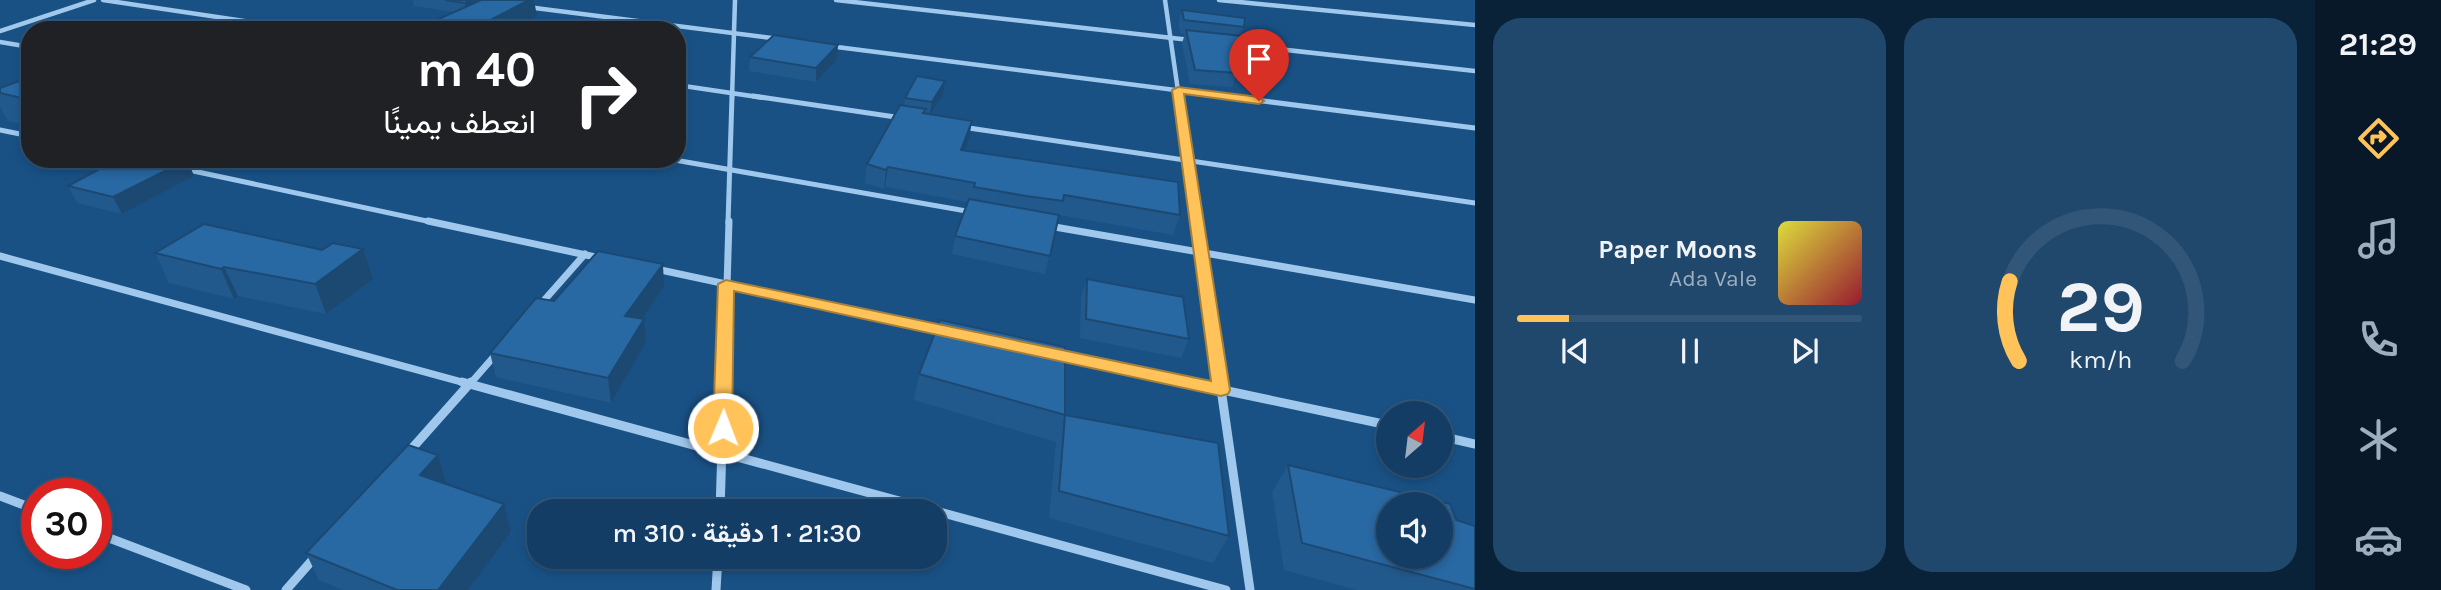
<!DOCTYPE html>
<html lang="ar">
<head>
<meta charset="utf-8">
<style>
  body { margin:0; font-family:Karla,Vazirmatn,sans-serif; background:#20486d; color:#f1f3f6; direction:rtl; height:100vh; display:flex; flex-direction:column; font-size:26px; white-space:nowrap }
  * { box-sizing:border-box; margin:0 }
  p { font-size:23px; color:#9daebf }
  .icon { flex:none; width:38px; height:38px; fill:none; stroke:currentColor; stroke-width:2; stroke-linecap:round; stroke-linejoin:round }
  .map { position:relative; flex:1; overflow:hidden; direction:ltr }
  .drawer { display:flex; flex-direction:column; gap:18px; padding:18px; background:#0a2237; width:840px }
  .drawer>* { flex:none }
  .banner { position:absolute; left:21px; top:21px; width:665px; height:147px; border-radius:28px; box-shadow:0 4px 10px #0003,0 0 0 2px #325678; direction:rtl; background:#202124; color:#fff; overflow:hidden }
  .needle { width:46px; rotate:28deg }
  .tools { position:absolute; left:1376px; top:401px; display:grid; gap:14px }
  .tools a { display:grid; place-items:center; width:77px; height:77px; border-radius:50%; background:#133d64; box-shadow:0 4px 10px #0003,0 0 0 2px #325678; font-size:35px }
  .speed { position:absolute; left:21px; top:478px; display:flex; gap:14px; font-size:35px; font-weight:700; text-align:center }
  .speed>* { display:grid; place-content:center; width:91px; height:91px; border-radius:50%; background:#133d64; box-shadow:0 4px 10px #0003,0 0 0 2px #325678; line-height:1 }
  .speed .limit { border:10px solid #d22; background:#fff; color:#111 }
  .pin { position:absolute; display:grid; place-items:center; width:60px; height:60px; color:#fff; margin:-72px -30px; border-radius:50% 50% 50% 0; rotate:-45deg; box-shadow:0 0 7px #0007 }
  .pin .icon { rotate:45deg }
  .me { position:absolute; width:77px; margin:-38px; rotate:1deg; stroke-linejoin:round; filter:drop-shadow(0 0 5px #0008) }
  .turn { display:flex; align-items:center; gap:24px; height:147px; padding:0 35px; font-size:32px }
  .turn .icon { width:91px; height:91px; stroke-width:2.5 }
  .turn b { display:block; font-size:49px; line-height:60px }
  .drawer .card { flex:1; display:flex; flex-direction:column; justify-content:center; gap:10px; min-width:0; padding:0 24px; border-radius:28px; background:#20486d }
  .drawer .dial { align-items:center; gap:0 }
  .dial svg { height:182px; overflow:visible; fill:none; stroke:#325678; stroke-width:7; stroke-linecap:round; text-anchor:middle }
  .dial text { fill:#f1f3f6; stroke:none }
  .song { display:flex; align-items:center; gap:21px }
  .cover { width:84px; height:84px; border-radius:10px; background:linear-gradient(135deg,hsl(60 70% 55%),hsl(350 70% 35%)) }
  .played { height:7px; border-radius:4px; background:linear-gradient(90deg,#ffc35a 15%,#325678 15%) }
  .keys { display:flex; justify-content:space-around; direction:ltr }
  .drawer .tiles { flex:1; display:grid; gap:18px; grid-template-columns:repeat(2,1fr) }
  .trip { position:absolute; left:527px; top:499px; width:420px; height:70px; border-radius:28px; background:#133d64; box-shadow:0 4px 10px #0003,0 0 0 2px #325678; font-weight:600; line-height:70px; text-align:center; direction:rtl }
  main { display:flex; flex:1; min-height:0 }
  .tab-bar { display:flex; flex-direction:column; width:126px; justify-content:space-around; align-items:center; background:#081828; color:#9daebf }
  .tab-bar .icon { width:49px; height:49px }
  .tab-bar .active { color:#ffc35a }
  .tab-bar b { font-size:32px; color:#f1f3f6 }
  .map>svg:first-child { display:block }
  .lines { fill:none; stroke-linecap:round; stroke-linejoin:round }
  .minor-far3 { stroke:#9fc8ec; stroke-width:4.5 }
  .minor-far2 { stroke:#9fc8ec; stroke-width:5 }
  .minor-far1 { stroke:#9fc8ec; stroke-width:7 }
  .minor { stroke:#9fc8ec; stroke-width:9 }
  .wall { fill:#22598c }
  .shaded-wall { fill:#1c4972 }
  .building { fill:#2868a3; stroke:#1c4972; stroke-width:2; fill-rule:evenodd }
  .route { fill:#ffc35a; stroke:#a67f3a; stroke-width:2 }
</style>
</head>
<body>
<main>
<nav class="tab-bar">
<b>21:29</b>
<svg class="icon active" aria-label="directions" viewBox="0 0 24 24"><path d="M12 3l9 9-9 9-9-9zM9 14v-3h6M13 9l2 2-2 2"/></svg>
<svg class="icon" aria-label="music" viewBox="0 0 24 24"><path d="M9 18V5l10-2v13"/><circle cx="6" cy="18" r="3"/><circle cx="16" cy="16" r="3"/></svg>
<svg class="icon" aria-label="phone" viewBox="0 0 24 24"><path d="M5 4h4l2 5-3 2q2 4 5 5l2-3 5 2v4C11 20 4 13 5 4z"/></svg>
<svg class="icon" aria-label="climate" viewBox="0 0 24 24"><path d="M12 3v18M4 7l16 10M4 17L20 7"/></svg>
<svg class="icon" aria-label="car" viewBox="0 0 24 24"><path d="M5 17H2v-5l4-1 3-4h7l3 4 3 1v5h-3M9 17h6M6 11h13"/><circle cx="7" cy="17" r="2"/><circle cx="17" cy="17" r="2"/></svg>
</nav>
<section class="drawer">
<div class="tiles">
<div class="card dial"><svg viewBox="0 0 100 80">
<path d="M14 69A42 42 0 1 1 86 69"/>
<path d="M14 69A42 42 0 0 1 10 34" stroke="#ffc35a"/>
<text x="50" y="56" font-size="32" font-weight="700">29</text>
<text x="50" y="72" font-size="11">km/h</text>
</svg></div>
<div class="card">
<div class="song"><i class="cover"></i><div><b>Paper Moons</b><p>Ada Vale</p></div></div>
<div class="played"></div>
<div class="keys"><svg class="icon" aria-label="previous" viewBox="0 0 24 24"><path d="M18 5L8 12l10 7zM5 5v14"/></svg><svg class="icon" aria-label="pause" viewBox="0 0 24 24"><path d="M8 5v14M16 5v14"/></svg><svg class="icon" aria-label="next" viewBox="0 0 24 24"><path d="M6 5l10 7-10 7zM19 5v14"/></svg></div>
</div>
</div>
</section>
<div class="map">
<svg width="1475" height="590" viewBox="0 0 1475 590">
  <rect width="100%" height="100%" fill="#195185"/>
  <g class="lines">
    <g class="minor-far3">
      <polyline points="103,0 304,30"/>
      <polyline points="836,0 1190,40"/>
      <polyline points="1165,0 1179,98"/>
      <polyline points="1219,0 1475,25"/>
      <polyline points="527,7 779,39"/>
      <polyline points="0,31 94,0"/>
      <polyline points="0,42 30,47"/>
      <polyline points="1233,44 1475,71"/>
      <polyline points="829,46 1238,98"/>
      <polyline points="677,85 765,98"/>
      <polyline points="732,98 735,0"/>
    </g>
    <g class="minor-far2">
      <polyline points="753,96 902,118"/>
      <polyline points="1179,96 1197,223"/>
      <polyline points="1224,96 1475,128"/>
      <polyline points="962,127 1475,203"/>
      <polyline points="0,130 30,136"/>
      <polyline points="669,159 972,212"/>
      <polyline points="184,169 436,223"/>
      <polyline points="728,223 732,96"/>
    </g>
    <g class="minor-far1">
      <polyline points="428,221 600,258"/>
      <polyline points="1197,221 1220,384"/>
      <polyline points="1049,226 1475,300"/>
      <polyline points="0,256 469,384"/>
      <polyline points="656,269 946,331"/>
      <polyline points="540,305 585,254"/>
      <polyline points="1057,355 1193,384"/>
      <polyline points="470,384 497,353"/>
      <polyline points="724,384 729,221"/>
    </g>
    <g class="minor">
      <polyline points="462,382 1226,590"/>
      <polyline points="1185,382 1388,425"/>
      <polyline points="1220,382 1250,590"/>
      <polyline points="1440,436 1475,444"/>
      <polyline points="407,454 471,382"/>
      <polyline points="0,496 37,510"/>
      <polyline points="720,511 724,382"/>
      <polyline points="96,533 246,590"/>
      <polyline points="286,590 315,557"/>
      <polyline points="716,590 718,556"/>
    </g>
  </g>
  <g class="wall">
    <polygon points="413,0 479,0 537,16 511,30 414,30 454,12 414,6"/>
    <polygon points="1182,10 1244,27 1240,36 1237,73 1232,87 1190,84 1182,43 1185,34 1180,33 1178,23"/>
    <polygon points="750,57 837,59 816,82 749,71"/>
    <polygon points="30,77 30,126 8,121 0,107 0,88"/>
    <polygon points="945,81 943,95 931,115 969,139 965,150 1180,215 1173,235 1059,215 1045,274 952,254 955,236 968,202 885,187 884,189 865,183 867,164 904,106 905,98"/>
    <polygon points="118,159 227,159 209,169 189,164 194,176 122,214 77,203 68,186"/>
    <polygon points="155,253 373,279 326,314 238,296 234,299 169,283"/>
    <polygon points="1087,279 1189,339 1181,358 1080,338 1081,297"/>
    <polygon points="664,287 642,319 644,319 646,343 611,403 496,377 490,353 554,301"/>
    <polygon points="919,374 1065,415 1229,536 1213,563 1049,518 1056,442 914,400"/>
    <polygon points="438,455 446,483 445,484 511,532 468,590 343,590 319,580 306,553"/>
    <polygon points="1288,465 1475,526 1475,590 1357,590 1284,570 1272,492"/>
  </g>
  <g class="shaded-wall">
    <polygon points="470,0 479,0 480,6 467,14 465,3"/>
    <polygon points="529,0 534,0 537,16 511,30 471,30"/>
    <polygon points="838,45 837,59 816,82 816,68"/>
    <polygon points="945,81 943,95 929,117 932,102"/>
    <polygon points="972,121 969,139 958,169 961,150"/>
    <polygon points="205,159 227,159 209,169"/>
    <polygon points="187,160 194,176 122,214 113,197"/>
    <polygon points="888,167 885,187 884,189 886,170"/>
    <polygon points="363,249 373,279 326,314 315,284"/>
    <polygon points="663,264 664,287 628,340 625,316"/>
    <polygon points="224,267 238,296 234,299 221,269"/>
    <polygon points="644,319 646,343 611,403 608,378"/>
    <polygon points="438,455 446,483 429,502 420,475"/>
    <polygon points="504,504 511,532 468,590 438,590"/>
  </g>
  <g class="building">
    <polygon points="445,0 470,0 465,3"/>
    <polygon points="481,0 529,0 471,30 414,30"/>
    <polygon points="1182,10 1245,18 1244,27 1184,20"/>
    <polygon points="1186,30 1242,36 1237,73 1195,70"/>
    <polygon points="774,35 838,45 816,68 750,57"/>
    <polygon points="917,76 945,81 932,102 905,98"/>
    <polygon points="30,77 30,100 0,93 0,88"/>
    <polygon points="900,105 926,109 923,113 972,121 961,150 1178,182 1180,215 1064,195 1063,201 1026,196 974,187 975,183 888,167 886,170 867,164"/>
    <polygon points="118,159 184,159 187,160 113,197 68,186"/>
    <polygon points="969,199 1059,215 1050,256 955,236"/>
    <polygon points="204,224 322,250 333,243 363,249 315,284 224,267 221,269 155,253"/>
    <polygon points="598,251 663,264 625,316 644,319 608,378 490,353 536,298 554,301"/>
    <polygon points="1087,279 1183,297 1189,339 1086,319"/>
    <polygon points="940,320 1065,347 1065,415 919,374"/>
    <polygon points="1065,415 1218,443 1229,536 1059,491"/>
    <polygon points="408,445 438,455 420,475 504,504 438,590 397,590 306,553"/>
    <path d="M1288,465L1450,504L1456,520L1475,526V589L1302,543ZM1388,504H1440V556H1388Z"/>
  </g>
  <polygon class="route" points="1178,87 1259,97 1264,101 1259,104 1184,94 1230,390 1228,394 1221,396 734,291 732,428 730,433 716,433 713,428 718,284 726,280 1211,381 1172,90"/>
</svg>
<div class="tools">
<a><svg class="needle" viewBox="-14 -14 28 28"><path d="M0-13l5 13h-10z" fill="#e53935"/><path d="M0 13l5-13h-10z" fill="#9daebf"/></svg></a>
<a><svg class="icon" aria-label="sound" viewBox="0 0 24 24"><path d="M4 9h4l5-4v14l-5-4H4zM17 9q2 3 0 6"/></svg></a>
</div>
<div class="speed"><div class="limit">30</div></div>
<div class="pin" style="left:1259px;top:101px;background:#d93025"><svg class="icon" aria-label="arrive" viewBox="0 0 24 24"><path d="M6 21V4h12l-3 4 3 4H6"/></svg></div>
<svg class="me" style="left:723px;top:428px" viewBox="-20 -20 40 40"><circle r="17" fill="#ffc35a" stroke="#fff" stroke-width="3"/><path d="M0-11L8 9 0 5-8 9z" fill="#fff"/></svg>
<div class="trip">21:30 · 1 دقيقة · 310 m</div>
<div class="banner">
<div class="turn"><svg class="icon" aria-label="right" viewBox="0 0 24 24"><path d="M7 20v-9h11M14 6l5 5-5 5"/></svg><div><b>40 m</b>انعطف يمينًا</div></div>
</div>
</div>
</main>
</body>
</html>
